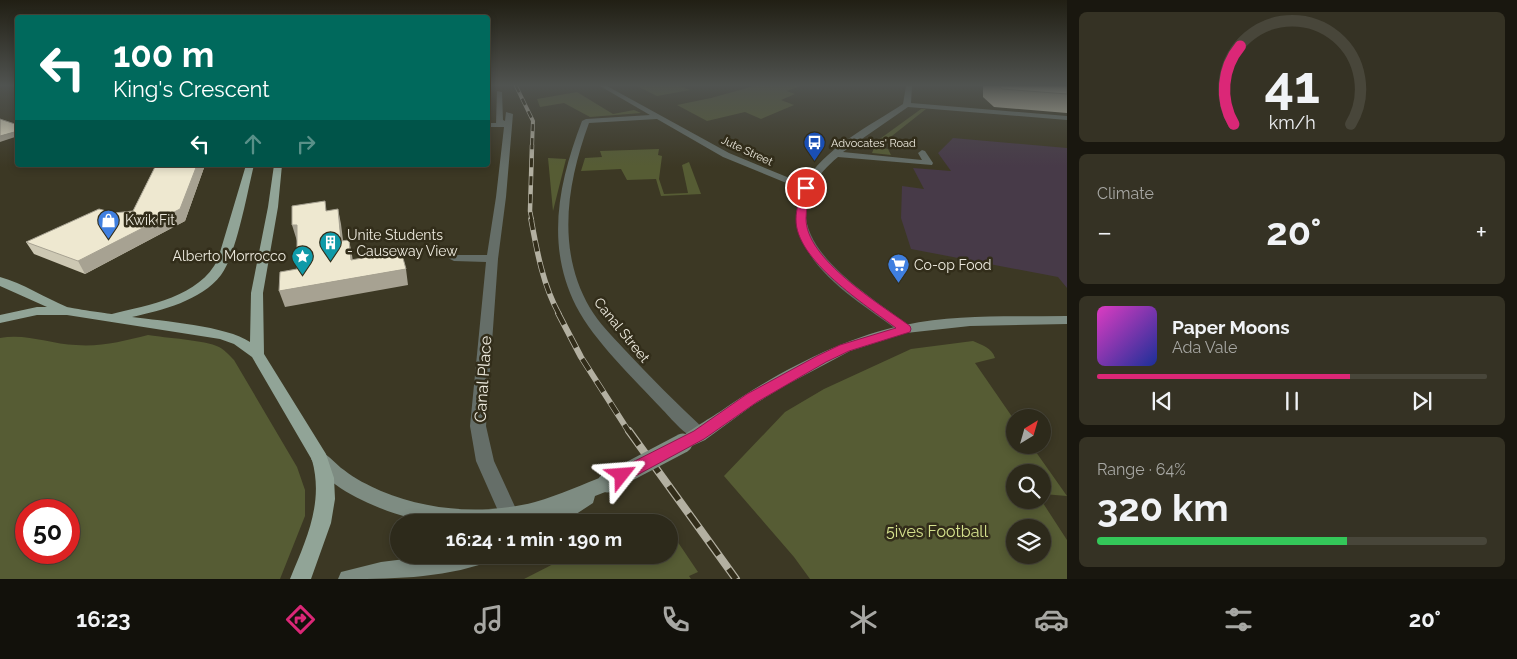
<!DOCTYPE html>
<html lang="en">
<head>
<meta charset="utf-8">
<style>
  body { margin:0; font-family:Raleway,sans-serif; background:#353224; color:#f1f3f6; height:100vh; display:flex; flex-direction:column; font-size:19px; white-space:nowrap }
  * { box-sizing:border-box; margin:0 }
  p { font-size:16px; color:#a7a7a3 }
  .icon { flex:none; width:28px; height:28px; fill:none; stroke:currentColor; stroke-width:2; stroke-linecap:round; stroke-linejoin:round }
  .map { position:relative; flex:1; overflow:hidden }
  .drawer { display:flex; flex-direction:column; gap:12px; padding:12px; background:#19170f; width:450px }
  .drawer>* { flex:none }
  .top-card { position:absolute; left:15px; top:15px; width:475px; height:152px; border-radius:5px; box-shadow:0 2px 8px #0003,0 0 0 1px #48463a; background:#00695c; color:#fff; overflow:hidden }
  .needle { width:32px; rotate:37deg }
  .buttons { position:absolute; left:1006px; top:409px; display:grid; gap:10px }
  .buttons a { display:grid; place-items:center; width:45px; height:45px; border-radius:50%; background:#2d2a1b; box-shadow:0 2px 8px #0003,0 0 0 1px #48463a; font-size:25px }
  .speed { position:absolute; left:15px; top:499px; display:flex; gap:10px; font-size:25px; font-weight:700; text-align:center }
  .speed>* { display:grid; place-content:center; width:65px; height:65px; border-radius:50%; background:#2d2a1b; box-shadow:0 2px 8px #0003,0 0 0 1px #48463a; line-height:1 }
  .speed .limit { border:8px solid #d22; background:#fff; color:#111 }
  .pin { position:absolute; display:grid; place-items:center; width:42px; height:42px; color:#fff; margin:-21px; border:2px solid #fff; border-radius:50%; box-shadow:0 1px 5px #0007 }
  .me { position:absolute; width:55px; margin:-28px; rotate:62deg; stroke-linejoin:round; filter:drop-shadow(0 0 4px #0008) }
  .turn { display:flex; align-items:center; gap:18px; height:105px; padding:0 15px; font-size:22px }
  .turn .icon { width:65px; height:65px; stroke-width:2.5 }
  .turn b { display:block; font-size:35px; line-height:42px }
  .lanes { display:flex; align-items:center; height:48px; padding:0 15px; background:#0003; justify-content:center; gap:25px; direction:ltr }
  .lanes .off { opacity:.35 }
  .big { font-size:38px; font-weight:700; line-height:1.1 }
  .drawer .card { flex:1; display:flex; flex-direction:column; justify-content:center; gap:8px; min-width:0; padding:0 18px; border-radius:8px; background:#353224 }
  .drawer .dial { align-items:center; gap:0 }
  .dial svg { height:130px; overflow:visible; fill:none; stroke:#48463a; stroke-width:7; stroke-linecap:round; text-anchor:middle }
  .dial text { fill:#f1f3f6; stroke:none }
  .song { display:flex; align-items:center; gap:15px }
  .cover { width:60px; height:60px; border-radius:8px; background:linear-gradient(135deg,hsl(310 70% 55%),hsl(230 70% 35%)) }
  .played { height:5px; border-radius:2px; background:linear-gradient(90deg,#db2777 65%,#48463a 65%) }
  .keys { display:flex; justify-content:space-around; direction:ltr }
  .heat { display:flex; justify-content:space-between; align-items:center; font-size:28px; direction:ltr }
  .charge { height:8px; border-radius:4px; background:linear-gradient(90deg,#34c759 64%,#48463a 0) }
  .trip { position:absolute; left:390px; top:514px; width:288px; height:50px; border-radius:25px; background:#2d2a1b; box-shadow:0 2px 8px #0003,0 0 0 1px #48463a; font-weight:700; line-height:50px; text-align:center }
  .menu { display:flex; height:80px; justify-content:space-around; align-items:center; background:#12110b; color:#a7a7a3 }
  .menu .icon { width:35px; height:35px }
  .menu .current { color:#db2777 }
  .menu b { font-size:22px; color:#f1f3f6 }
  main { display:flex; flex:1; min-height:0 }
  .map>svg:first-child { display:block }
  .industrial { fill:#473a48 }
  .green { fill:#565c34; fill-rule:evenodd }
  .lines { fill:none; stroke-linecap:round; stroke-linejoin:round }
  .minor { fill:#656e68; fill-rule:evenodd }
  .secondary { fill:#7e8c82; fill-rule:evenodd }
  .primary { fill:#91a497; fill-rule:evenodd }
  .rail-far4-casing { stroke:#b3b0a1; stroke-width:4 }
  .rail-far3-casing { stroke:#b3b0a1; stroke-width:4.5 }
  .rail-far2-casing { stroke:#b3b0a1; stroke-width:5.5 }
  .rail-far1-casing { stroke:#b3b0a1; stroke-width:6 }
  .rail-casing { stroke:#b3b0a1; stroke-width:8 }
  .rail-far4 { stroke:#322d1a; stroke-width:2.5; stroke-dasharray:7; stroke-linecap:butt }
  .rail-far3 { stroke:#322d1a; stroke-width:3; stroke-dasharray:9; stroke-linecap:butt }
  .rail-far2 { stroke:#322d1a; stroke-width:4; stroke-dasharray:11; stroke-linecap:butt }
  .rail-far1 { stroke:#322d1a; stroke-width:4.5; stroke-dasharray:13; stroke-linecap:butt }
  .rail { stroke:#322d1a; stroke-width:5.5; stroke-dasharray:17; stroke-linecap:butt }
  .secondary-bridge { stroke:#7e8c82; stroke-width:19 }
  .wall { fill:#cdc8b3 }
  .shaded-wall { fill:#a7a292 }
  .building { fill:#eee8d0; stroke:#a7a292 }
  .route { fill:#db2777; stroke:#8e194d }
  .labels { text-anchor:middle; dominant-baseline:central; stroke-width:5; stroke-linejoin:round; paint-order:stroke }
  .far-poi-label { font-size:11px; fill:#edeade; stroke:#322d1a; text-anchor:start }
  .far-street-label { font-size:11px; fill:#edeade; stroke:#322d1a }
  .poi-label { font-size:14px; fill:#edeade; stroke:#322d1a; text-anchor:start }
  .street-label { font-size:14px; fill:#edeade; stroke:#322d1a }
  .near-street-label { font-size:16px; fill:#edeade; stroke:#322d1a }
  .near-park-label { font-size:16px; fill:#d5e18d; stroke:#322d1a }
</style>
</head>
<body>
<main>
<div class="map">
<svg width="1067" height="579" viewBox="0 0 1067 579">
  <rect width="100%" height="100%" fill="#3c3824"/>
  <polygon class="industrial" points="953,138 1067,148 1067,288 1058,277 911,249 901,218 902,186 924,189 913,168 951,171 938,153"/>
  <g class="green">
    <polygon points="637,86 680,86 690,90 657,96"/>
    <polygon points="754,86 800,86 787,91 795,94 781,100 794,105 761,119 745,112 707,121 677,105 711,98"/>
    <polygon points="577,92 613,114 634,110 641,113 590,117 564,103 540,107 537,99"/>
    <polygon points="921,109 926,109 883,143 882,148 888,149 891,155 872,153 877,141"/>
    <polygon points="659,149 658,155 662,156 659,179 664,194 688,193 682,165 689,162 701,194 661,196 656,179 627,180 621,169 581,171 585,158 602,157 600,151"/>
    <polygon points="548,158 566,159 553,211"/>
    <path d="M148,335C165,338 205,340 219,347C225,350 230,356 234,360L297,467L305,490V516L280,579H0V338C26,333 50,344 76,345C101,347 124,341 148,335ZM26,510H69V552H26Z"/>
    <path d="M973,341C982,345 992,348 995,358L975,363L1015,421V445H1031L1067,496L1043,494L1042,472H1015V500H1041L1067,540V579H810L794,557L724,476L785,412L824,389L911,349ZM1015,528H1042V555H1015Z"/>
    <polygon points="669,529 698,572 689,576 691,579 524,579 571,555 669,555"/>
  </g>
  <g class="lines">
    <g class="minor">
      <path d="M600,86H607L729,153L804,184C823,149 871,125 903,104L906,86H912L911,103L1067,116V120L908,107L843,152L922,160L918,153L922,150L925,151L933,163L932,165L838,157C753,227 856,286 910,326L912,329L910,332H900C855,298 778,257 801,189L723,157L657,119L589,123C567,183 556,250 590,308C599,323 612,336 624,349C650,377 677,404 705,430L707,435L705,440C691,444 671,418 661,408C634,379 594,341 576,306C545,245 559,181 582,121L586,119L650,115Z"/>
      <polygon points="497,91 502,92 503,120 505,121 506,112 513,114 506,197 498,259 486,426 494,461 522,522 503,522 476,461 470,426 486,262 454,261 448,258 454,255 487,255 496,197 504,127 488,127 488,123 496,123"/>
    </g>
    <g class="secondary">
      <path d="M1067,316V324L970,326L906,333L850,351L788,384L753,405L705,440L683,450L677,448L675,443C678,437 712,417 721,411C772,375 843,337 905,325C957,314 1013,317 1067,316Z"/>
      <path d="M320,452C330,455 335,464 344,470C355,479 368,485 381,491C428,511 486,515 535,502C560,495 583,484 607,475L613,477L616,483L613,489L595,496L593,503L564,522H540L542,516C514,525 465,525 435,522C400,520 328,492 311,459L314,454Z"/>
      <path d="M437,555H491L488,562C440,579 388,579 338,579L341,572L381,562Z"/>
    </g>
    <path class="primary" d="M246,165H254C247,193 237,253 221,275C201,301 162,310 132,317C162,321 227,326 250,342L251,293L268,207L274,165H282L278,207L263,293L264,354L326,454L334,478L335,499L331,523L311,579H290C306,540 324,503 312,460L252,357L234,344L220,339L67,315H37L0,323V315L37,307H47L0,286V277C23,283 45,298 67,307C70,308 110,314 112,314C148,305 200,297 218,259Z"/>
    <defs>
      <polyline id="rail-far4" points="516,86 533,121 532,146"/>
      <polyline id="rail-far3" points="532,221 530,211 532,145"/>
      <path id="rail-far2" d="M531,219C537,252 543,285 559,314"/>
      <polyline id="rail-far1" points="558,313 581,357 629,432"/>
      <polyline id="rail" points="629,431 736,579"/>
    </defs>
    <use href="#rail-far4" class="rail-far4-casing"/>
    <use href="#rail-far3" class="rail-far3-casing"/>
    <use href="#rail-far2" class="rail-far2-casing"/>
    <use href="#rail-far1" class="rail-far1-casing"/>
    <use href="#rail" class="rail-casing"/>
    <use href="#rail-far4" class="rail-far4"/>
    <use href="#rail-far3" class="rail-far3"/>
    <use href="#rail-far2" class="rail-far2"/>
    <use href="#rail-far1" class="rail-far1"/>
    <use href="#rail" class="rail"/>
    <polyline class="secondary-bridge" points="607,483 683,443"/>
  </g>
  <g class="wall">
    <polygon points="983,86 1067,86 1067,113 994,107 983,97"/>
    <polygon points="156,165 205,165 185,221 85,274 34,254 26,242 114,213 133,211"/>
  </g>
  <g class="shaded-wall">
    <polygon points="18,131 18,136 0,142 0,136"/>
    <polygon points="197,165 205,165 185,221 85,274 78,261"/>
    <polygon points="338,209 341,224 345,256 341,241"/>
    <polygon points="292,225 297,225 297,241"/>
    <polygon points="349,240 352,255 355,276 351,260"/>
    <polygon points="406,269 408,285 285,307 279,291"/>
  </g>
  <g class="building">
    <polygon points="999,86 1067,86 1067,94 1002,89"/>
    <polygon points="0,119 18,125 18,131 0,136"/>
    <polygon points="156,165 197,165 180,209 78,261 26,242 99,209 114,213 133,211"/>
    <polygon points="325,201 326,211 338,209 341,241 349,240 351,260 401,251 406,269 279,291 280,272 297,269 297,225 292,225 292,206"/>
  </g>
  <linearGradient id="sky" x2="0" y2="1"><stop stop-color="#211f14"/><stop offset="0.51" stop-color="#505350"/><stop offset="1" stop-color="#505350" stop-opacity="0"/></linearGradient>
  <rect width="1067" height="167" fill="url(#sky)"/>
  <path class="route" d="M806,185L810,188C809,198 806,208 806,218C805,259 880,304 910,326L911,329L910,332L849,351L826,362L757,402L704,439L628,480L622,482L617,480L614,475L617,470L694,431L747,394L817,356L840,345L896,328C866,305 795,260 796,219C796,209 800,198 802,188Z"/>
  <defs>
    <symbol id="bus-pin" viewBox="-11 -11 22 30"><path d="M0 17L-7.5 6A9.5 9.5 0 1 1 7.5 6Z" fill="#1a4fb4" stroke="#322d1a"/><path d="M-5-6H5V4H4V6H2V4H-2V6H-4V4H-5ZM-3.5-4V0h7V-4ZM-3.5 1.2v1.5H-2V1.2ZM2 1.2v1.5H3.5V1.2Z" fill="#fff"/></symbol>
    <symbol id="shop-pin" viewBox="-11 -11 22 30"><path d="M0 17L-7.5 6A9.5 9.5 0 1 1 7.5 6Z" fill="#3f7fe0" stroke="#322d1a"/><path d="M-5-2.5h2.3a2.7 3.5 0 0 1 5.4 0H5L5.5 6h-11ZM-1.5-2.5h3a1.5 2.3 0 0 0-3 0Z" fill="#fff"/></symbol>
    <symbol id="building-pin" viewBox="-11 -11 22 30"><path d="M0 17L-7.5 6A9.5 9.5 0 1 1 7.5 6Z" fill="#0f9aa8" stroke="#322d1a"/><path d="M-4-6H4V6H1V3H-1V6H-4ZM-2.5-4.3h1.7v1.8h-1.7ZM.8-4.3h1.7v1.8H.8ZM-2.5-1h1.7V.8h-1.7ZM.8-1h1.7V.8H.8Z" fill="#fff"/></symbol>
    <symbol id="sight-pin" viewBox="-11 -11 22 30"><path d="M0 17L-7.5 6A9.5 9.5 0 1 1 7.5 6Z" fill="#0f9aa8" stroke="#322d1a"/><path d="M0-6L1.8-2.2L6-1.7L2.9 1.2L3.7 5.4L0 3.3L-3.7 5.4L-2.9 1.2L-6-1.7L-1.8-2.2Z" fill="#fff"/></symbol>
    <symbol id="supermarket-pin" viewBox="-11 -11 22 30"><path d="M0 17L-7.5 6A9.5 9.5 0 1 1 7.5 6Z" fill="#3f7fe0" stroke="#322d1a"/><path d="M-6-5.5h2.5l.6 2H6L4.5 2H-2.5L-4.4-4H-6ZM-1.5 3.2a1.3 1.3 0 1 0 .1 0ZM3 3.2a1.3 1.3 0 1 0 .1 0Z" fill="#fff"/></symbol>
  </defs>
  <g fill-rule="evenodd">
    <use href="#bus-pin" x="802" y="130" width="25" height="34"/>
    <use href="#shop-pin" x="96" y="208" width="25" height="34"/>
    <use href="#building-pin" x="318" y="230" width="25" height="34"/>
    <use href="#sight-pin" x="290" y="244" width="25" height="34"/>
    <use href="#supermarket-pin" x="886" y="252" width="25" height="34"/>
  </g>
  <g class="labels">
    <g class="far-poi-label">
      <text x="831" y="143">Advocates' Road</text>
    </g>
    <g class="far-street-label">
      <text transform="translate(747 151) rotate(25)">Jute Street</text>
    </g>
    <g class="poi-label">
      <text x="125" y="220">Kwik Fit</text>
      <text x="347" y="235">Unite Students<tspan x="347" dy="16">- Causeway View</tspan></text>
      <text x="286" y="256" text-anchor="end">Alberto Morrocco</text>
      <text x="914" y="265">Co-op Food</text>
    </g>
    <g class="street-label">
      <text transform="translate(622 330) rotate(51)">Canal Street</text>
    </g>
    <g class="near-street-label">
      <text transform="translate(483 379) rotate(-86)">Canal Place</text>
    </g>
    <g class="near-park-label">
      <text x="937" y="531">5ives Football</text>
    </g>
  </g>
</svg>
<div class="buttons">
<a><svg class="needle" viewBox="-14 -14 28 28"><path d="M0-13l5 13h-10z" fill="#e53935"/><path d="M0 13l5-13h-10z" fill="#a7a7a3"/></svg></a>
<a><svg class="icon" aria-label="search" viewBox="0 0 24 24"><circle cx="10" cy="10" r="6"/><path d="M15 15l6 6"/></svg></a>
<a><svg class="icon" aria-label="layers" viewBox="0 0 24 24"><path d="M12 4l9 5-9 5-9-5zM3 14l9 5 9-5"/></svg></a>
</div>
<div class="speed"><div class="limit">50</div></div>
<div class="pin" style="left:806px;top:188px;background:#d93025"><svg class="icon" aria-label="arrive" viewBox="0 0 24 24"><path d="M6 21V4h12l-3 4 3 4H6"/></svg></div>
<svg class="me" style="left:622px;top:475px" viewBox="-20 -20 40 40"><path d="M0-17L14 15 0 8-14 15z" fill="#db2777" stroke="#fff" stroke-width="4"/></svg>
<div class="trip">16:24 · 1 min · 190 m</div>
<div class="top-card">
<div class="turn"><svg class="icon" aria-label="left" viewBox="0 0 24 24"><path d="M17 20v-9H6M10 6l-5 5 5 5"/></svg><div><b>100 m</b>King's Crescent</div></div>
<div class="lanes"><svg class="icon" aria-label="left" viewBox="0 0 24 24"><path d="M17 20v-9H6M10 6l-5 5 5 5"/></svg><svg class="icon off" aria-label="ahead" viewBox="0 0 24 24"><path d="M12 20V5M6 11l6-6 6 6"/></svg><svg class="icon off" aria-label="right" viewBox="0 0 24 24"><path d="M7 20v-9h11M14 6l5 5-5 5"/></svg></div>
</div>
</div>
<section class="drawer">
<div class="card dial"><svg viewBox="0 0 100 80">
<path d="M14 69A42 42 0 1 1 86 69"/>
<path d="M14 69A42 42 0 0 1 18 21" stroke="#db2777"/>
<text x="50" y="56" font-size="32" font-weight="700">41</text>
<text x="50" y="72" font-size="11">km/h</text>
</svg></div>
<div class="card"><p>Climate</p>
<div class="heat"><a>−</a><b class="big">20°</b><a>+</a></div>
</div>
<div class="card">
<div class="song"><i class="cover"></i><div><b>Paper Moons</b><p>Ada Vale</p></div></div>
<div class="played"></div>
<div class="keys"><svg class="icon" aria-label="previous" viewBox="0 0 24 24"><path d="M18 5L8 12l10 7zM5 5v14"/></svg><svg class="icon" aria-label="pause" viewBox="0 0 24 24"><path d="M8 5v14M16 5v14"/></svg><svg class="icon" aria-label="next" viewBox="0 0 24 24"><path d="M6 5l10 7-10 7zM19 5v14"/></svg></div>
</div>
<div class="card"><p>Range · 64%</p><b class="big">320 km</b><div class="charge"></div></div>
</section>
</main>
<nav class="menu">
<b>16:23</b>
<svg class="icon current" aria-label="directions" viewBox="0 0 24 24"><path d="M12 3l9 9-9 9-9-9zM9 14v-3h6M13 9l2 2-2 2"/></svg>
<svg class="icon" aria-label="music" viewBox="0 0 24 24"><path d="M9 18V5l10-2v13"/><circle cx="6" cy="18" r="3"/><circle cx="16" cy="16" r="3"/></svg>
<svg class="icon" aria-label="phone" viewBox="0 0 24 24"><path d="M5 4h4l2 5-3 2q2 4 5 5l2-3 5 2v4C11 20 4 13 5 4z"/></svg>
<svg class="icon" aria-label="climate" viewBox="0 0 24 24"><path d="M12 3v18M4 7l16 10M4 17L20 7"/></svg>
<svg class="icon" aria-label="car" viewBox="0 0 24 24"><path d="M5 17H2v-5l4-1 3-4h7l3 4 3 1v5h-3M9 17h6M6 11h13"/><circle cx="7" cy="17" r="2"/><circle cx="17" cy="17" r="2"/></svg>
<svg class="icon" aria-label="filters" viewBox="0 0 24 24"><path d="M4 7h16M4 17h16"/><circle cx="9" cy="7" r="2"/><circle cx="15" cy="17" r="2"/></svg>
<b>20°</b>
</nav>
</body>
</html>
